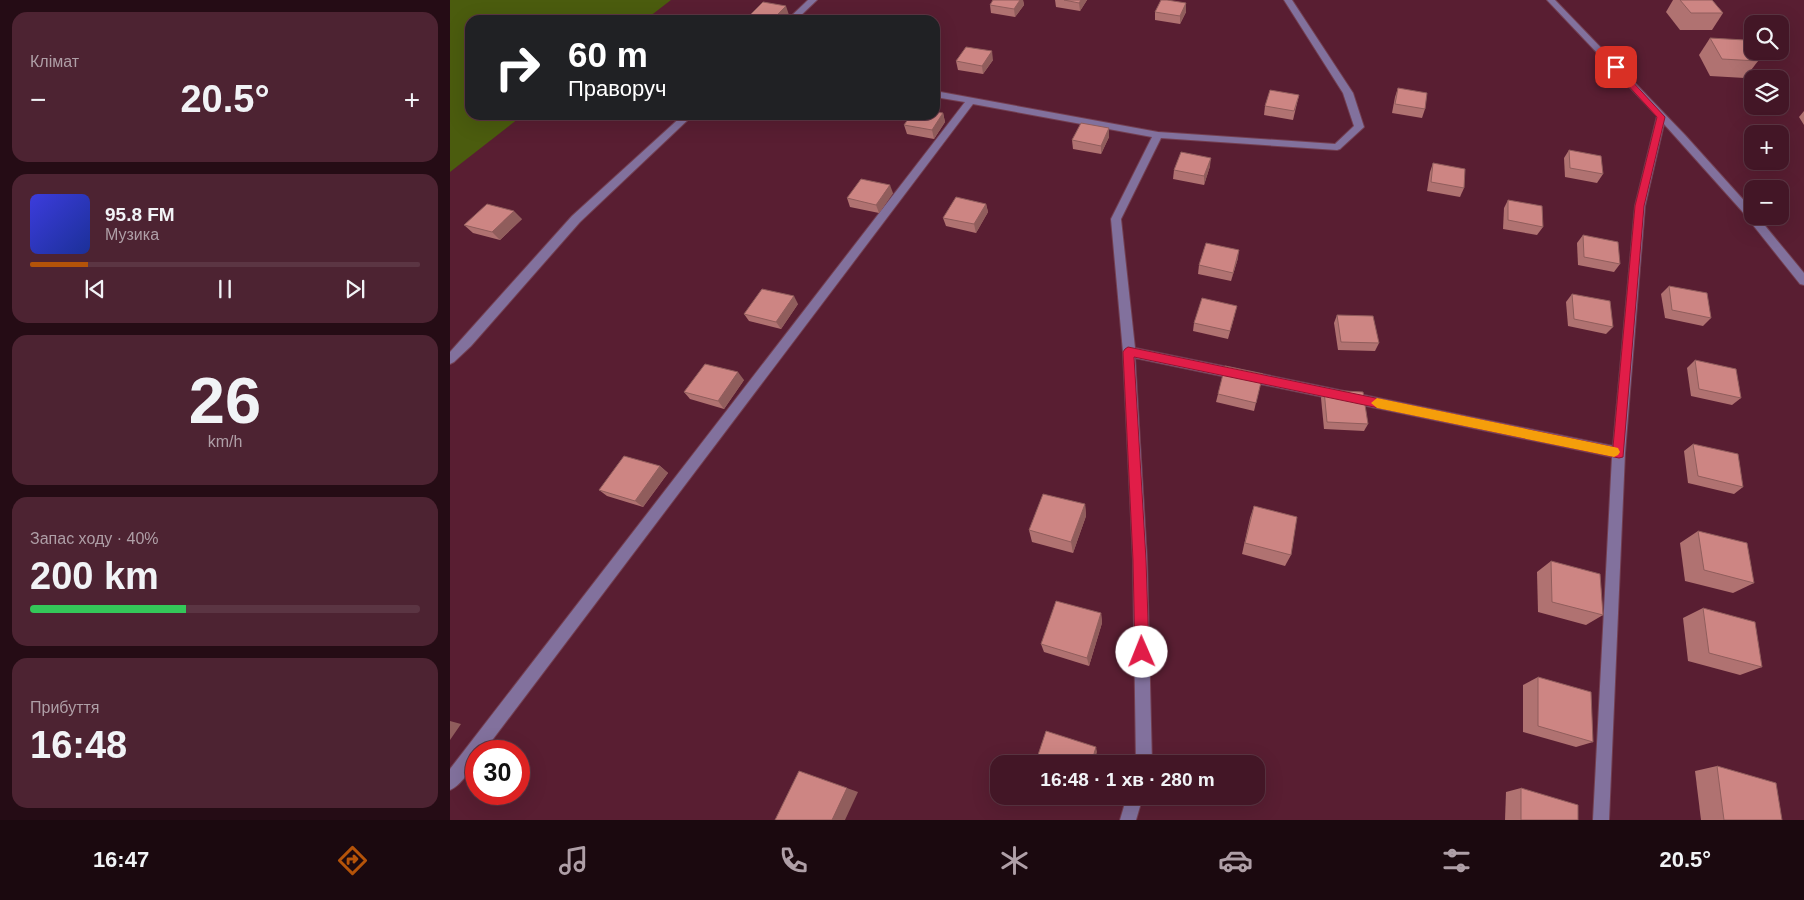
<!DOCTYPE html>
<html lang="uk">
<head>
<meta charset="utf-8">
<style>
  body { margin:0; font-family:Arial,sans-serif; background:#4d2332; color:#f1f3f6; height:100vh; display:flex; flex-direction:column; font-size:19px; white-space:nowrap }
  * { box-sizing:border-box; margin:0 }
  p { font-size:16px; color:#af9fa7 }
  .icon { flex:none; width:28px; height:28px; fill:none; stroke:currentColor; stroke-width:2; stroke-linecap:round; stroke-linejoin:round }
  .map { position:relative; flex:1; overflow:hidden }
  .drawer { display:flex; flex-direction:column; gap:12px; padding:12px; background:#250c15; width:450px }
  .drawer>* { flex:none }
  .banner { position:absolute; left:15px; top:15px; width:475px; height:105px; border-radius:15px; box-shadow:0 5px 20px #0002,0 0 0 1px #5b3543; background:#202124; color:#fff; overflow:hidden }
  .fabs { position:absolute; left:1294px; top:15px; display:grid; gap:10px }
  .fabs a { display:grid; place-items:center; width:45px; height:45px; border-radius:10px; background:#431626; box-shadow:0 5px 20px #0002,0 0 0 1px #5b3543; font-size:25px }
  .speed { position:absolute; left:15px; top:740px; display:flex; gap:10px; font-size:25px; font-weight:700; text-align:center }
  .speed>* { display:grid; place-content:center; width:65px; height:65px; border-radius:50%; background:#431626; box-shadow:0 5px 20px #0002,0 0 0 1px #5b3543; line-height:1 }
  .speed .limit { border:8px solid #d22; background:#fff; color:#111 }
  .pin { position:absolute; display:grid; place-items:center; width:42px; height:42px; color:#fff; margin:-21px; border-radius:10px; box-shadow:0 2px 8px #0006 }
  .me { position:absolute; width:55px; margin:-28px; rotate:359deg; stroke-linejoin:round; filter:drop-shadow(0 0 4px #0008) }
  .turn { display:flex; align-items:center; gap:18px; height:105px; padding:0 20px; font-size:22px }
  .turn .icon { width:65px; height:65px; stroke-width:2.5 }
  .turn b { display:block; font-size:35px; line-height:42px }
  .big { font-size:38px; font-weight:700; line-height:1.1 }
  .drawer .widget { flex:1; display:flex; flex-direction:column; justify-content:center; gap:8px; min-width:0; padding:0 18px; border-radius:15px; background:#4d2332 }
  .drawer .dial { align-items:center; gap:0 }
  .dial b { font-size:65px; line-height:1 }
  .song { display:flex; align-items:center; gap:15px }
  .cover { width:60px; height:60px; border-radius:8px; background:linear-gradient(135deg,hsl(240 70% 55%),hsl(230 70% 35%)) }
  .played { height:5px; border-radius:2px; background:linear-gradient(90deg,#b45309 15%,#5b3543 15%) }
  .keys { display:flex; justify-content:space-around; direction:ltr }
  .heat { display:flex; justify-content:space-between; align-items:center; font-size:28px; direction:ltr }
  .charge { height:8px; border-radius:4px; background:linear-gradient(90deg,#34c759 40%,#5b3543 0) }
  .trip { position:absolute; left:540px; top:755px; width:275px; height:50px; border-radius:15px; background:#431626; box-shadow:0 5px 20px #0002,0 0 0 1px #5b3543; font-weight:700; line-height:50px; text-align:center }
  .dock { display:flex; height:80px; justify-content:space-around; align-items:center; background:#1b090f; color:#af9fa7 }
  .dock .icon { width:35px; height:35px }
  .dock .active { color:#b45309 }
  .dock b { font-size:22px; color:#f1f3f6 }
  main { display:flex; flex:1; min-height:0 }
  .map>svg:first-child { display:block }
  .green { fill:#4b5c0e }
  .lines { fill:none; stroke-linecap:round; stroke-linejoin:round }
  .minor-casing { stroke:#733f51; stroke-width:2 }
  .minor { fill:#82719d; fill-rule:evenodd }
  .wall { fill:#b07271 }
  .shaded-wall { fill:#905d5c }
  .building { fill:#cd8583; stroke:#905d5c }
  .route { fill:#e11d48; stroke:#92132f }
  .slow { fill:#f59e0b }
</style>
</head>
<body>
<main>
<section class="drawer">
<div class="widget"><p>Клімат</p>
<div class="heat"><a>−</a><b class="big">20.5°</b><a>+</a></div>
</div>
<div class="widget">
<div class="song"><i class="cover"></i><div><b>95.8 FM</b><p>Музика</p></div></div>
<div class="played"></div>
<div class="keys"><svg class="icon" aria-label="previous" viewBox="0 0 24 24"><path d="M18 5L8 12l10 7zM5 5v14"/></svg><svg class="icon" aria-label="pause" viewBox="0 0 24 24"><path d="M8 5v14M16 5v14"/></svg><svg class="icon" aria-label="next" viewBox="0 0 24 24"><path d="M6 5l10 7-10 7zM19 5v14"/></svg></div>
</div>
<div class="widget dial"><b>26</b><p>km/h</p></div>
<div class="widget"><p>Запас ходу · 40%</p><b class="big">200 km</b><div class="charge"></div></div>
<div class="widget"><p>Прибуття</p><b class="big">16:48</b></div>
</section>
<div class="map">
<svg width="1354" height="820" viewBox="0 0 1354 820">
  <rect width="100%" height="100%" fill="#591e32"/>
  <polygon class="green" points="0,0 221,0 195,20 20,20 20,115 73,115 0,172"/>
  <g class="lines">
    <defs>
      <g id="minor">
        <polygon points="358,0 367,0 346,20 337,20"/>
        <path d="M834,0H842L903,93L914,127L890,149L887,150L711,138L671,219L685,348L1163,446L1185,206L1207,116L1097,0H1105L1235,135L1298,205L1302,211V216H1307L1354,273V285L1350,284L1291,210L1214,124L1195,206L1175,453L1159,820H1143L1162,457L685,358L697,560L702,764H686L683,560L673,352L661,219L702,137L523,104L34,751H26C26,764 12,785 0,790V769L515,102L485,97V91L708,132L885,144L904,126L893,93Z"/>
        <polygon points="233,115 243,115 130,222 21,346 4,362 0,364 0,352 122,216"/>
        <polygon points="677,796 693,796 686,820 670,820"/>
      </g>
    </defs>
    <use href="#minor" class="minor-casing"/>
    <use href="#minor" class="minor"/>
  </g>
  <g class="wall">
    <polygon points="543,0 573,0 574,5 565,17 541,13 540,5"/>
    <polygon points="605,0 637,0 630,11 606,7"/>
    <polygon points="1223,0 1262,0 1273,13 1262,30 1230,30 1216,12"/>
    <polygon points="736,3 736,12 730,24 705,20 705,12"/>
    <polygon points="300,15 339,15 334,20 302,20"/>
    <polygon points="1260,38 1308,61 1295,78 1260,76 1249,55"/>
    <polygon points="543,60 533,74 508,70 506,61"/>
    <polygon points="948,88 975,109 972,118 942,113 945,97"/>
    <polygon points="849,95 843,120 814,115 815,106"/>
    <polygon points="1354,111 1354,125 1349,117"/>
    <polygon points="493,113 495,122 484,139 457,134 454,125"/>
    <polygon points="659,128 659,137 651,154 623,149 622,140"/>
    <polygon points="1119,150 1153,174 1147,183 1115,177 1114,158"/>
    <polygon points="983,163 1014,188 1010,197 977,191 980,172"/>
    <polygon points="760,166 754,185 723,179 724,170"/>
    <polygon points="443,193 429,213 400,207 397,198"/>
    <polygon points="1058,200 1093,227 1087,235 1053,229 1054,208"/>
    <polygon points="536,204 538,212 526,233 496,226 493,218"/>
    <polygon points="72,219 50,240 23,233 14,225"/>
    <polygon points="1133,235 1170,264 1164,272 1128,265 1127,243"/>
    <polygon points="788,258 781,281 748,274 749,265"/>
    <polygon points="1219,286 1261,318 1253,326 1215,318 1211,294"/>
    <polygon points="1122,294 1163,327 1156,334 1118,326 1116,302"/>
    <polygon points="348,304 331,329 299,321 294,314"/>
    <polygon points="785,314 778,339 743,331 744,323"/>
    <polygon points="887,315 929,343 925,351 888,350 884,323"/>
    <polygon points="1245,360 1291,398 1282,405 1241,396 1237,368"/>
    <polygon points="813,374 804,411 766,402 768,394"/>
    <polygon points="294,380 274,409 240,399 234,392"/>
    <polygon points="874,390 918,424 914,431 874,429 871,398"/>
    <polygon points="1243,444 1293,487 1284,494 1238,483 1234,451"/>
    <polygon points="210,466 218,473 193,507 157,496 149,490"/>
    <polygon points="635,504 636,516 623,553 582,542 579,530"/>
    <polygon points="804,506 841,555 835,566 792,554 800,518"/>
    <polygon points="1248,531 1304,583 1283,593 1235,581 1230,543"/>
    <polygon points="1101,561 1153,615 1136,625 1088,612 1087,572"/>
    <polygon points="1253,608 1312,667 1290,675 1238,661 1233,618"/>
    <polygon points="651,613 652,623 639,666 594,652 591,644"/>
    <polygon points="1088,677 1143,742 1126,747 1073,732 1073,685"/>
    <polygon points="1267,766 1332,820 1251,820 1245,771"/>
    <polygon points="1071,788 1128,820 1055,820 1056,792"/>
    <polygon points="609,796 634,796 632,804"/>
  </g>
  <g class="shaded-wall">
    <polygon points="570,0 573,0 574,5 565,17 564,9"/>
    <polygon points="631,0 637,0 630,11 629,3"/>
    <polygon points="736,3 736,12 730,24 730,16"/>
    <polygon points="336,6 339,15 334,20 324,20 323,19"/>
    <polygon points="542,51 543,60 533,74 532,66"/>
    <polygon points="493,113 495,122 484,139 482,130"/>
    <polygon points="659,128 659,137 651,154 651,146"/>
    <polygon points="761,158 760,166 754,185 754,176"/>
    <polygon points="440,185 443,193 429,213 426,205"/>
    <polygon points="536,204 538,212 526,233 524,224"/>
    <polygon points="64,211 72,219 50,240 42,232"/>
    <polygon points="789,250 788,258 781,281 783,273"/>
    <polygon points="344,296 348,304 331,329 326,322"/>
    <polygon points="288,372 294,380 274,409 268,401"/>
    <polygon points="210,466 218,473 193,507 185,501"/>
    <polygon points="635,504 636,516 623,553 621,542"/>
    <polygon points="651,613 652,623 639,666 637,658"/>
    <polygon points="0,721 11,724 0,740"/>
    <polygon points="646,747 647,752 644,764 641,764"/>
    <polygon points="397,788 408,792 395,820 382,820"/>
    <polygon points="631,796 634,796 632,804 630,800"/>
  </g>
  <g class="building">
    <polygon points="543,0 570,0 564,9 540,5"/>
    <polygon points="614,0 631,0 629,3"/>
    <polygon points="711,0 717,0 736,3 730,16 705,12"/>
    <polygon points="1230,0 1262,0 1273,13 1241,13"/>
    <polygon points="313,2 336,6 323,19 300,15"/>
    <polygon points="1260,38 1295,40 1308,61 1272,59"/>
    <polygon points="516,47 542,51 532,66 506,61"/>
    <polygon points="948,88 977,93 975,109 945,104"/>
    <polygon points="820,90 849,95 844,111 815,106"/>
    <polygon points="485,112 493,113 482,130 454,125 461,115 485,115"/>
    <polygon points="631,123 659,128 651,146 622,140"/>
    <polygon points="1119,150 1151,156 1153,174 1120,168"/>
    <polygon points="731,152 761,158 754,176 724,170"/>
    <polygon points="983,163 1015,169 1014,188 981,182"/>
    <polygon points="411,179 440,185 426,205 397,198"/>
    <polygon points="506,197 536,204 524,224 493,218"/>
    <polygon points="1058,200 1092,206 1093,227 1058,220"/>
    <polygon points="37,204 64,211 42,232 14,225"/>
    <polygon points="1133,235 1168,242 1170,264 1134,257"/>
    <polygon points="756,243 789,250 783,273 749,265"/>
    <polygon points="1219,286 1257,293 1261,318 1222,310"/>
    <polygon points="312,289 344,296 326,322 294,314"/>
    <polygon points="1122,294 1160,301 1163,327 1124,319"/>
    <polygon points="752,298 787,306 780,331 744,323"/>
    <polygon points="887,315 923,316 929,343 891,342"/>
    <polygon points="1245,360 1286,369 1291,398 1249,389"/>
    <polygon points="255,364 288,372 268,401 234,392"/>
    <polygon points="775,366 813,374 806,403 768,394"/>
    <polygon points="874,390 913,392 918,424 877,422"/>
    <polygon points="1243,444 1288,454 1293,487 1248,476"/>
    <polygon points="174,456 210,466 185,501 149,490"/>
    <polygon points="593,494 635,504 621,542 579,530"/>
    <polygon points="804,506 847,517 841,555 795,543"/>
    <polygon points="1248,531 1297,543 1304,583 1254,570"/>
    <polygon points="1101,561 1150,574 1153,615 1102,602"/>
    <polygon points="606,601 651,613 637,658 591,644"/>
    <polygon points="1253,608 1305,622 1312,667 1259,653"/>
    <polygon points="1088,677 1141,692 1143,742 1088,726"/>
    <polygon points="596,731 646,747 641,764 585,764"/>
    <polygon points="1267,766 1326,783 1332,820 1274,820"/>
    <polygon points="349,771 397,788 382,820 325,820"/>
    <polygon points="1071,788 1128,805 1128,820 1071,820"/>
    <polygon points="617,796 631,796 630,800"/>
  </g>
  <polygon class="route" points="1166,65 1168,66 1215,117 1194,206 1173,457 1169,458 684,357 696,560 699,652 697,657 692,659 687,657 685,652 683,560 673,352 675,349 678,347 1163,447 1185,206 1207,117 1163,69 1162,67"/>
  <polygon class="slow" points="927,398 1164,447 1168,448 1170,452 1168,455 1164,457 927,408 921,403"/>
</svg>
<div class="fabs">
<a><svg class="icon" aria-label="search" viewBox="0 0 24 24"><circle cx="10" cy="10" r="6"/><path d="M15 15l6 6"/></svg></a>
<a><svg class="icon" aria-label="layers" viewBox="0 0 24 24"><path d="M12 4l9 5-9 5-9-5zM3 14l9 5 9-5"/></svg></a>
<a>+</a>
<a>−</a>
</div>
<div class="speed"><div class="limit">30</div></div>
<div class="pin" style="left:1166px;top:67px;background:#d93025"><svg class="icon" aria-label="arrive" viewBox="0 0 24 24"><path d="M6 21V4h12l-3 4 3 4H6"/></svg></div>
<svg class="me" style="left:692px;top:652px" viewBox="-20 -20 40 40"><circle r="19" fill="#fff"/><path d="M0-13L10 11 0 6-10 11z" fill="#e11d48"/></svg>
<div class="trip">16:48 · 1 хв · 280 m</div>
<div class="banner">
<div class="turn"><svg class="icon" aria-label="right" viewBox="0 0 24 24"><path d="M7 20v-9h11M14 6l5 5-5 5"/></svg><div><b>60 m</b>Праворуч</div></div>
</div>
</div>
</main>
<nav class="dock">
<b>16:47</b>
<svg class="icon active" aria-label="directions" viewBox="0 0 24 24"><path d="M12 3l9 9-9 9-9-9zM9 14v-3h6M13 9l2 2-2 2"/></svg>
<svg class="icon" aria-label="music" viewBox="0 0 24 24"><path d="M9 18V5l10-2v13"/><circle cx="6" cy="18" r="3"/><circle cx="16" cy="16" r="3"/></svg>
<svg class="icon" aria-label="phone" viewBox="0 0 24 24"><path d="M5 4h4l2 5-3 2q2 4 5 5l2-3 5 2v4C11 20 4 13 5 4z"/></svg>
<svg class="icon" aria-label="climate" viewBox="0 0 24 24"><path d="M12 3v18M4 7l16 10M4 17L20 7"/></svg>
<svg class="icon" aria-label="car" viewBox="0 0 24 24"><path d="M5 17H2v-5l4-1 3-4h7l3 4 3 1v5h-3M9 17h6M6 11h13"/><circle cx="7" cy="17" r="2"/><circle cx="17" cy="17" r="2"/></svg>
<svg class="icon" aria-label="filters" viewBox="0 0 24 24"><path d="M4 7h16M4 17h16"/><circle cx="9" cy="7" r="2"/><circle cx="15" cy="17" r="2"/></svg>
<b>20.5°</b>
</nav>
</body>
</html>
